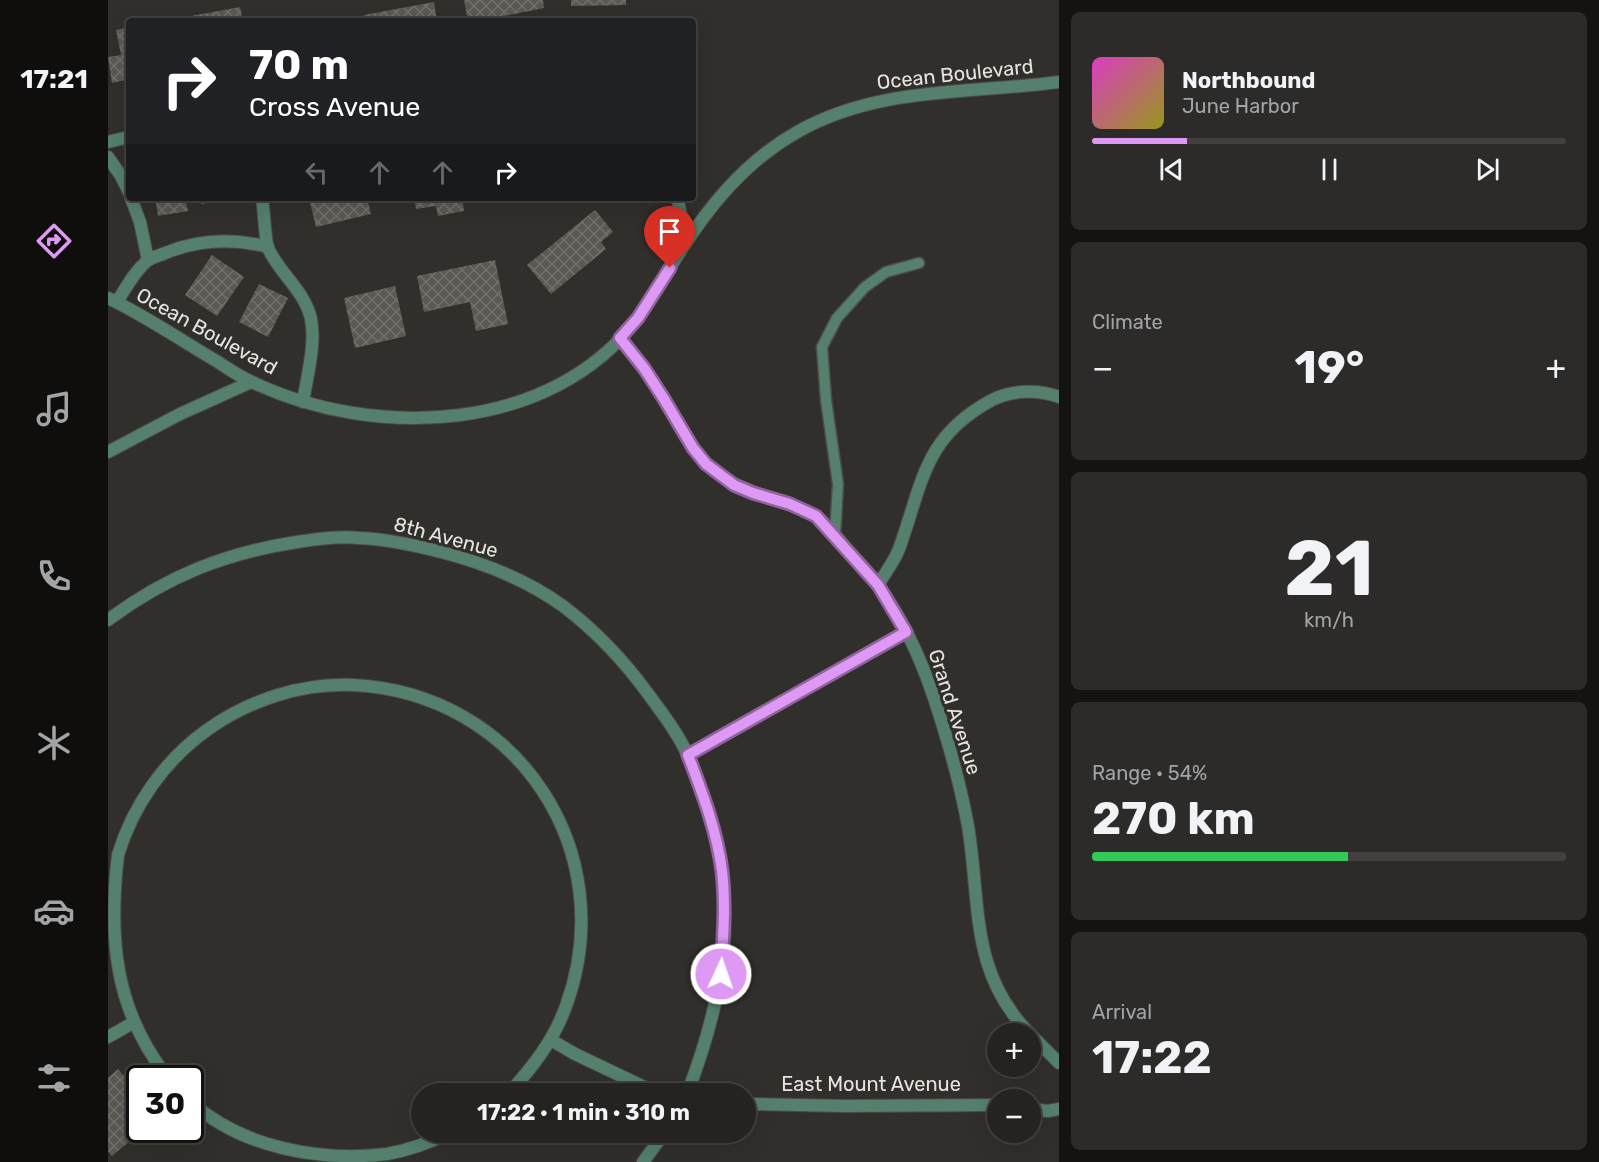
<!DOCTYPE html>
<html lang="en">
<head>
<meta charset="utf-8">
<style>
  body { margin:0; font-family:Rubik,sans-serif; background:#2d2b29; color:#f1f3f6; height:100vh; display:flex; flex-direction:column; font-size:22px; white-space:nowrap }
  * { box-sizing:border-box; margin:0 }
  p { font-size:20px; color:#a3a4a5 }
  .icon { flex:none; width:33px; height:33px; fill:none; stroke:currentColor; stroke-width:2; stroke-linecap:round; stroke-linejoin:round }
  .map { position:relative; flex:1; overflow:hidden }
  .side { display:flex; flex-direction:column; gap:12px; padding:12px; background:#141312; width:540px }
  .side>* { flex:none }
  .top-card { position:absolute; left:18px; top:18px; width:570px; height:183px; border-radius:6px; box-shadow:0 6px 24px #0002,0 0 0 2px #42403e; background:#202124; color:#fff; overflow:hidden }
  .controls { position:absolute; left:879px; top:1023px; display:grid; gap:12px }
  .controls a { display:grid; place-items:center; width:54px; height:54px; border-radius:50%; background:#252320; box-shadow:0 6px 24px #0002,0 0 0 2px #42403e; font-size:30px }
  .speed { position:absolute; left:18px; top:1065px; display:flex; gap:12px; font-size:30px; font-weight:700; text-align:center }
  .speed>* { display:grid; place-content:center; width:78px; height:78px; border-radius:50%; background:#252320; box-shadow:0 6px 24px #0002,0 0 0 2px #42403e; line-height:1 }
  .speed .limit { border:3px solid #111; border-radius:9px; background:#fff; color:#111 }
  .pin { position:absolute; display:grid; place-items:center; width:51px; height:51px; color:#fff; margin:-62px -26px; border-radius:50% 50% 50% 0; rotate:-45deg; box-shadow:0 0 6px #0007 }
  .pin .icon { rotate:45deg }
  .me { position:absolute; width:66px; margin:-33px; rotate:3deg; stroke-linejoin:round; filter:drop-shadow(0 0 4px #0008) }
  .turn { display:flex; align-items:center; gap:21px; height:126px; padding:0 24px; font-size:27px }
  .turn .icon { width:78px; height:78px; stroke-width:2.5 }
  .turn b { display:block; font-size:42px; line-height:51px }
  .lanes { display:flex; align-items:center; height:57px; padding:0 24px; background:#0003; justify-content:center; gap:30px; direction:ltr }
  .lanes .off { opacity:.35 }
  .big { font-size:45px; font-weight:700; line-height:1.1 }
  .side .widget { flex:1; display:flex; flex-direction:column; justify-content:center; gap:9px; min-width:0; padding:0 21px; border-radius:9px; background:#2d2b29 }
  .side .dial { align-items:center; gap:0 }
  .dial b { font-size:78px; line-height:1 }
  .song { display:flex; align-items:center; gap:18px }
  .cover { width:72px; height:72px; border-radius:9px; background:linear-gradient(135deg,hsl(310 70% 55%),hsl(60 70% 35%)) }
  .played { height:6px; border-radius:3px; background:linear-gradient(90deg,#dd99f4 20%,#42403e 20%) }
  .keys { display:flex; justify-content:space-around; direction:ltr }
  .heat { display:flex; justify-content:space-between; align-items:center; font-size:33px; direction:ltr }
  .charge { height:9px; border-radius:4px; background:linear-gradient(90deg,#34c759 54%,#42403e 0) }
  .trip { position:absolute; left:303px; top:1083px; width:345px; height:60px; border-radius:30px; background:#252320; box-shadow:0 6px 24px #0002,0 0 0 2px #42403e; font-weight:700; line-height:60px; text-align:center }
  main { display:flex; flex:1; min-height:0 }
  .tabs { display:flex; flex-direction:column; width:108px; justify-content:space-around; align-items:center; background:#0f0e0d; color:#a3a4a5 }
  .tabs .icon { width:42px; height:42px }
  .tabs .current { color:#dd99f4 }
  .tabs b { font-size:27px; color:#f1f3f6 }
  .map>svg:first-child { display:block }
  .building { fill:url(#building-cross-hatch) }
  .lines { fill:none; stroke-linecap:round; stroke-linejoin:round }
  .service-casing { stroke:#4e4c48; stroke-width:13 }
  .minor-casing { stroke:#4e4c48; stroke-width:14 }
  .tertiary-casing { stroke:#4e4c48; stroke-width:14 }
  .service { stroke:#54806d; stroke-width:10 }
  .minor { stroke:#54806d; stroke-width:12 }
  .tertiary { stroke:#54806d; stroke-width:12 }
  .route-casing { stroke:#90639f; stroke-width:15 }
  .route { stroke:#dd99f4; stroke-width:10 }
  .labels { text-anchor:middle; dominant-baseline:central; stroke-width:6; stroke-linejoin:round; paint-order:stroke }
  .street-label { font-size:20px; fill:#e5e4e1; stroke:#312f2b }
</style>
</head>
<body>
<main>
<nav class="tabs">
<b>17:21</b>
<svg class="icon current" aria-label="directions" viewBox="0 0 24 24"><path d="M12 3l9 9-9 9-9-9zM9 14v-3h6M13 9l2 2-2 2"/></svg>
<svg class="icon" aria-label="music" viewBox="0 0 24 24"><path d="M9 18V5l10-2v13"/><circle cx="6" cy="18" r="3"/><circle cx="16" cy="16" r="3"/></svg>
<svg class="icon" aria-label="phone" viewBox="0 0 24 24"><path d="M5 4h4l2 5-3 2q2 4 5 5l2-3 5 2v4C11 20 4 13 5 4z"/></svg>
<svg class="icon" aria-label="climate" viewBox="0 0 24 24"><path d="M12 3v18M4 7l16 10M4 17L20 7"/></svg>
<svg class="icon" aria-label="car" viewBox="0 0 24 24"><path d="M5 17H2v-5l4-1 3-4h7l3 4 3 1v5h-3M9 17h6M6 11h13"/><circle cx="7" cy="17" r="2"/><circle cx="17" cy="17" r="2"/></svg>
<svg class="icon" aria-label="filters" viewBox="0 0 24 24"><path d="M4 7h16M4 17h16"/><circle cx="9" cy="7" r="2"/><circle cx="15" cy="17" r="2"/></svg>
</nav>
<div class="map">
<svg width="951" height="1162" viewBox="0 0 951 1162">
  <defs>
    <pattern id="building-cross-hatch" width="8" height="8" patternUnits="userSpaceOnUse" patternTransform="scale(1.5)"><rect width="8" height="8" fill="#5c5854"/><path d="M0 0l8 8M0 8l8-8" fill="none" stroke="#73706c"/></pattern>
  </defs>
  <rect width="100%" height="100%" fill="#312f2b"/>
  <g class="building">
    <polygon points="356,0 435,0 436,8 371,21 360,21"/>
    <polygon points="463,0 518,0 518,5 463,6"/>
    <polygon points="326,2 329,21 257,21 256,15"/>
    <polygon points="132,7 135,21 84,21 83,16"/>
    <polygon points="21,27 21,79 4,83 0,57 13,55 8,30"/>
    <polygon points="47,198 77,198 80,211 50,216"/>
    <polygon points="92,198 119,198 119,199 93,204"/>
    <polygon points="201,198 259,198 263,214 208,227"/>
    <polygon points="306,198 354,198 356,211 330,216 328,206 308,209"/>
    <polygon points="487,210 505,232 493,242 498,249 443,294 419,265"/>
    <polygon points="104,255 136,277 109,316 77,295"/>
    <polygon points="387,260 400,324 368,331 362,302 316,312 309,276"/>
    <polygon points="151,284 180,298 160,337 131,322"/>
    <polygon points="287,286 298,336 247,348 236,298"/>
    <polygon points="10,1069 32,1094 32,1130 35,1130 4,1156 0,1151 0,1078"/>
  </g>
  <g class="lines">
    <defs>
      <polyline id="service" points="727,535 730,484 718,400 714,347 729,318 757,287 778,272 811,263"/>
      <g id="minor">
        <polyline points="0,142 21,137"/>
        <polyline points="0,157 13,176 21,192"/>
        <polyline points="23,198 32,222 40,260"/>
        <path d="M154,198C156,209 157,240 160,248C171,273 197,291 203,319C208,345 199,376 195,402"/>
        <polyline points="569,198 579,240"/>
        <path d="M9,302C18,288 26,272 39,261C44,257 53,255 60,252C93,239 125,238 160,247"/>
        <polyline points="0,452 72,414 143,382"/>
        <path d="M770,585C777,573 786,562 791,549C815,483 815,437 884,400C904,390 931,389 951,397"/>
        <path d="M0,620C59,576 117,553 189,542C210,539 230,536 251,538C279,539 306,545 333,552C376,563 419,580 455,606C488,631 517,662 541,695C555,714 571,735 580,756C596,792 609,832 614,871C624,949 607,1021 579,1094"/>
        <polyline points="580,755 798,632"/>
        <polyline points="0,1037 23,1024"/>
        <polyline points="443,1040 467,1054 551,1094"/>
        <path d="M60,1078C7,1011 0,939 10,855C25,805 57,760 99,730C141,700 193,683 245,685C410,693 514,852 458,1006C446,1040 424,1068 400,1094"/>
        <path d="M82,1101C133,1148 213,1162 279,1154C302,1150 323,1142 344,1132"/>
        <polyline points="638,1104 736,1106 890,1105"/>
        <polyline points="922,1109 940,1111 951,1109"/>
        <polyline points="535,1162 557,1132"/>
      </g>
      <g id="tertiary">
        <path d="M0,298C38,316 74,341 110,362C121,369 132,377 144,382C266,440 443,434 530,318C548,294 561,267 578,243C607,198 644,157 691,131C772,86 863,94 951,82"/>
        <path d="M512,338C528,358 544,379 557,401C570,422 581,448 600,465C633,496 668,495 705,515C718,522 728,536 737,547C748,559 760,571 770,585C794,618 813,659 826,698C840,740 852,783 860,826C873,904 861,972 922,1034"/>
        <polyline points="922,1034 951,1063"/>
      </g>
    </defs>
    <use href="#service" class="service-casing"/>
    <use href="#minor" class="minor-casing"/>
    <use href="#tertiary" class="tertiary-casing"/>
    <use href="#service" class="service"/>
    <use href="#minor" class="minor"/>
    <use href="#tertiary" class="tertiary"/>
  </g>
  <g class="lines">
    <defs>
      <path id="route" d="M562,268L530,318L512,338L536,368L556,399L585,448L598,464L626,485L645,493L682,504L708,516L770,585L798,632L580,755C594,792 609,831 614,871C618,905 615,939 613,974"/>
    </defs>
    <use href="#route" class="route-casing"/>
    <use href="#route" class="route"/>
  </g>
  <g class="labels">
    <g class="street-label">
      <text transform="translate(847 74) rotate(-6)">Ocean Boulevard</text>
      <text transform="translate(99 331) rotate(29)">Ocean Boulevard</text>
      <text transform="translate(338 537) rotate(15)">8th Avenue</text>
      <text transform="translate(847 712) rotate(72)">Grand Avenue</text>
      <text x="763" y="1084">East Mount Avenue</text>
    </g>
  </g>
</svg>
<div class="controls">
<a>+</a>
<a>−</a>
</div>
<div class="speed"><div class="limit">30</div></div>
<div class="pin" style="left:562px;top:268px;background:#d93025"><svg class="icon" aria-label="arrive" viewBox="0 0 24 24"><path d="M6 21V4h12l-3 4 3 4H6"/></svg></div>
<svg class="me" style="left:613px;top:974px" viewBox="-20 -20 40 40"><circle r="17" fill="#dd99f4" stroke="#fff" stroke-width="3"/><path d="M0-11L8 9 0 5-8 9z" fill="#fff"/></svg>
<div class="trip">17:22 · 1 min · 310 m</div>
<div class="top-card">
<div class="turn"><svg class="icon" aria-label="right" viewBox="0 0 24 24"><path d="M7 20v-9h11M14 6l5 5-5 5"/></svg><div><b>70 m</b>Cross Avenue</div></div>
<div class="lanes"><svg class="icon off" aria-label="left" viewBox="0 0 24 24"><path d="M17 20v-9H6M10 6l-5 5 5 5"/></svg><svg class="icon off" aria-label="ahead" viewBox="0 0 24 24"><path d="M12 20V5M6 11l6-6 6 6"/></svg><svg class="icon off" aria-label="ahead" viewBox="0 0 24 24"><path d="M12 20V5M6 11l6-6 6 6"/></svg><svg class="icon" aria-label="right" viewBox="0 0 24 24"><path d="M7 20v-9h11M14 6l5 5-5 5"/></svg></div>
</div>
</div>
<section class="side">
<div class="widget">
<div class="song"><i class="cover"></i><div><b>Northbound</b><p>June Harbor</p></div></div>
<div class="played"></div>
<div class="keys"><svg class="icon" aria-label="previous" viewBox="0 0 24 24"><path d="M18 5L8 12l10 7zM5 5v14"/></svg><svg class="icon" aria-label="pause" viewBox="0 0 24 24"><path d="M8 5v14M16 5v14"/></svg><svg class="icon" aria-label="next" viewBox="0 0 24 24"><path d="M6 5l10 7-10 7zM19 5v14"/></svg></div>
</div>
<div class="widget"><p>Climate</p>
<div class="heat"><a>−</a><b class="big">19°</b><a>+</a></div>
</div>
<div class="widget dial"><b>21</b><p>km/h</p></div>
<div class="widget"><p>Range · 54%</p><b class="big">270 km</b><div class="charge"></div></div>
<div class="widget"><p>Arrival</p><b class="big">17:22</b></div>
</section>
</main>
</body>
</html>
